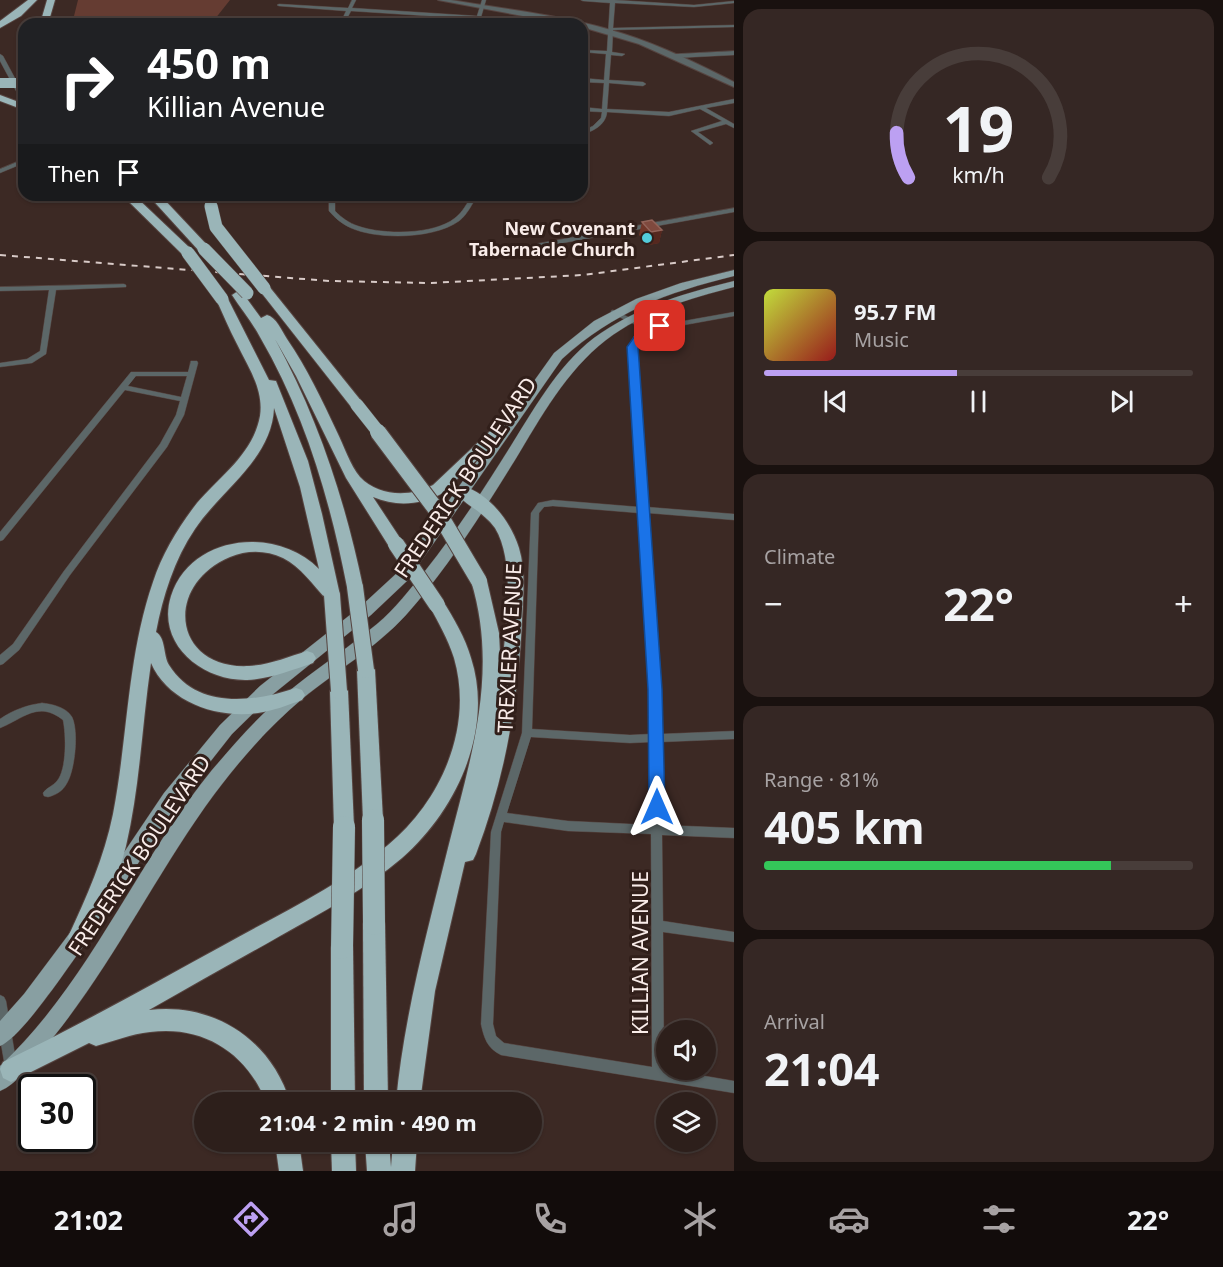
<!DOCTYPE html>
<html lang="en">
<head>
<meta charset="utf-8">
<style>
  body { margin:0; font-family:"Noto Sans",sans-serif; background:#352724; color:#f1f3f6; height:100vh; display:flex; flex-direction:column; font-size:22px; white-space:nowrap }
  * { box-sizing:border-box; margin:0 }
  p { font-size:20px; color:#a7a2a3 }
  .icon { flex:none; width:33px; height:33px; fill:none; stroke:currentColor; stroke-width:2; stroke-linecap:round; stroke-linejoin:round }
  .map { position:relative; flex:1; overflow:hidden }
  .drawer { display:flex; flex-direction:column; gap:9px; padding:9px; background:#19110f; width:489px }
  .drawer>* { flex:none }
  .top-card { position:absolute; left:18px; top:18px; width:570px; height:183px; border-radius:18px; box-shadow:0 2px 4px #0004,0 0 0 2px #483d3a; background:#202124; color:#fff; overflow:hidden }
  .controls { position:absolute; left:656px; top:1020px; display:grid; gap:12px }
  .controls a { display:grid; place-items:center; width:60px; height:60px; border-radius:50%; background:#2d1f1b; box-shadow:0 2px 4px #0004,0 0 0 2px #483d3a; font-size:30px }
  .speed { position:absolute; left:18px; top:1074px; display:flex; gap:12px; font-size:30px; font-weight:700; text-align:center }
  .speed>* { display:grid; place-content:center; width:78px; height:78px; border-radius:50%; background:#2d1f1b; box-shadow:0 2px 4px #0004,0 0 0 2px #483d3a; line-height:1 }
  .speed .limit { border:3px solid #111; border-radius:9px; background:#fff; color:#111 }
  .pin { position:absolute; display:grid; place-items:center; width:51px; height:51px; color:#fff; margin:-26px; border-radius:12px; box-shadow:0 3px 9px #0006 }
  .me { position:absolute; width:66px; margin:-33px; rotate:0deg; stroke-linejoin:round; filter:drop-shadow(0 0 4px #0008) }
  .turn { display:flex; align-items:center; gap:21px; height:126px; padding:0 30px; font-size:27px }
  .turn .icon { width:78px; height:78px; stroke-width:2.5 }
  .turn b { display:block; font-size:42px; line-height:51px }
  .then { display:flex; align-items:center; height:57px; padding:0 30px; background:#0003; gap:12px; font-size:22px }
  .big { font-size:45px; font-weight:700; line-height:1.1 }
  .drawer .widget { flex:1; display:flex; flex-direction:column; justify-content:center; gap:9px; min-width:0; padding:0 21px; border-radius:18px; background:#352724 }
  .drawer .dial { align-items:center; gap:0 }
  .dial svg { height:156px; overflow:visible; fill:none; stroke:#483d3a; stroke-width:7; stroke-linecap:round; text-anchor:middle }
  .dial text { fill:#f1f3f6; stroke:none }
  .song { display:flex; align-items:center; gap:18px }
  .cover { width:72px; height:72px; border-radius:9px; background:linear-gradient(135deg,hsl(70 70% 55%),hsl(0 70% 35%)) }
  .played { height:6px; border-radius:3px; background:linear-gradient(90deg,#bca0f2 45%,#483d3a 45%) }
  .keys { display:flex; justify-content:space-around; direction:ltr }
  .heat { display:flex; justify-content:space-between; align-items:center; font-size:33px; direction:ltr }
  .charge { height:9px; border-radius:4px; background:linear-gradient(90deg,#34c759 81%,#483d3a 0) }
  .trip { position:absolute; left:194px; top:1092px; width:348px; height:60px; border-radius:30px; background:#2d1f1b; box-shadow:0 2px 4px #0004,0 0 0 2px #483d3a; font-weight:700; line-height:60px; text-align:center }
  .dock { display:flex; height:96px; justify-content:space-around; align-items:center; background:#120c0b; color:#a7a2a3 }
  .dock .icon { width:42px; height:42px }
  .dock .active { color:#bca0f2 }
  .dock b { font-size:27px; color:#f1f3f6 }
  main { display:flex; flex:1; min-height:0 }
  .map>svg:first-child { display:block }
  .green { fill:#653c32 }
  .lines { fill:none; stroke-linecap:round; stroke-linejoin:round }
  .minor-casing { stroke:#564440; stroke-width:1 }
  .tertiary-casing { stroke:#564440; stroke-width:2 }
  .primary-casing { stroke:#564440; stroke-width:1 }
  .motorway-casing { stroke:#564440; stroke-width:2 }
  .minor { fill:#5c6768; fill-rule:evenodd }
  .tertiary { fill:#5c6768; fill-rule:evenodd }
  .primary { fill:#889fa2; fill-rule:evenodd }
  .motorway { fill:#9ab5b8; fill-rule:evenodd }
  .rail { stroke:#d8cac7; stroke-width:2; stroke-dasharray:6 6; stroke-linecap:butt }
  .motorway-bridge-far3-casing { stroke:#564440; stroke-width:10; stroke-linecap:butt }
  .motorway-bridge-far2-casing { stroke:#564440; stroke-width:14; stroke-linecap:butt }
  .motorway-bridge-far1-casing { stroke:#564440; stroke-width:18; stroke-linecap:butt }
  .motorway-bridge-casing { stroke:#564440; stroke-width:23; stroke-linecap:butt }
  .motorway-bridge-far3 { stroke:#9ab5b8; stroke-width:10 }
  .motorway-bridge-far2 { stroke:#9ab5b8; stroke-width:13 }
  .motorway-bridge-far1 { stroke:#9ab5b8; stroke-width:16 }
  .motorway-bridge { stroke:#9ab5b8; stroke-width:22 }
  .wall { fill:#703629 }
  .shaded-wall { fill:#55281f }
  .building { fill:#7f493e; stroke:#926359; stroke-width:1.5 }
  .route { fill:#1a73e8; stroke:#114b97; stroke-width:1.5 }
  .poi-dot { fill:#53cbda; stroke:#311f1a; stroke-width:2 }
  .labels { text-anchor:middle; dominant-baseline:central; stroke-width:6; stroke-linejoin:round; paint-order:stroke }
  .far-poi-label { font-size:18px; font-weight:bold; fill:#f9ece9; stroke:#311f1a; text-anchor:end }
  .street-label { font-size:21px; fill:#f9ece9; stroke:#311f1a }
</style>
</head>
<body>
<main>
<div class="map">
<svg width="734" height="1171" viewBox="0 0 734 1171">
  <rect width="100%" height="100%" fill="#3c2924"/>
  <polygon class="green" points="78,0 230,0 211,24 72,24"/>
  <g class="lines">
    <defs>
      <g id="minor">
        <polygon points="352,0 356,0 352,8 477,16 482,0 486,0 479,24 475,24 476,19 351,11 344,24 340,24 346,11 279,6 277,5 279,4 348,8"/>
        <path d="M581,0H615L694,5L734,1V3L694,7L615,3L613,28L734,25V27L613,30L612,52L625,54L622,56L611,55L609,80L643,82L646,84L643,86L609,83L607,109L669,112L734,99V103L706,108L734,124V128L726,124L698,132L712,142L713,143L710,145L691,131L722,121L700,109L669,116L607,112C606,125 593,131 582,135V131L593,126L601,118L602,112L582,111V107L602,109L604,83L582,82V78L604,80L606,54L582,52V50L607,51L610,3L583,1Z"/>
        <polygon points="734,51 734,55 676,58 673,56 676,54"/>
        <polygon points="0,54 3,56 24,95 24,102 21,100 0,61"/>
        <polygon points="24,159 24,163 0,173 0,169"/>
        <path d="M329,195H335V211C342,218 349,223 358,226C383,235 434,235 455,218C463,212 467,203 472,195H478C472,204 467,215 459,221C434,239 378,240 351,228C342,224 335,218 329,211Z"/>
        <polygon points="734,208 734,212 530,249 527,247 530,245"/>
        <polygon points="124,284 126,285 126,287 56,290 46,354 32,363 0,367 0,363 27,359 40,351 49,290 0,291 0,287"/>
        <path d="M613,310L650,327L734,312V316L651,331L640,339L637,347L647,507L734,514V520L648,513L661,734L734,731V739L661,742L662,825L734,828V838L662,835L663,921L734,932V942L663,932L664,1069L734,1081V1093L501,1055C487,1048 484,1038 481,1024L491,832L522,733L531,513L538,503L553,500L639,507L629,347L634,336L644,329L611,313V311ZM553,506L639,513L651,712V734L630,735L532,729L539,513L544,507ZM531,737L630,743L651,742V825L568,821L507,813ZM504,822L568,831L651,834L652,1067L504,1043L496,1036L493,1024L501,832Z"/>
        <path d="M191,361H197L198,363L184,415L167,447L70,575L19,650L3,664L0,665V655L13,644L64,571L160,444L176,415L180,401L125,390L3,540L0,541V532L131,372H188ZM136,376H187L181,397L128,386Z"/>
        <path d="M42,703C52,704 66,707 72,717C79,731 75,770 67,783C63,791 56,795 48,797L44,796L43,793C46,788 53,786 57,781C67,769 66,734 63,720C38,700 23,719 0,728V719C13,710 27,705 42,703Z"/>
        <polygon points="0,995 4,997 6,1001 17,1067 15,1071 11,1073 7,1071 5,1067 0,1038"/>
      </g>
      <path id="tertiary" d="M438,0H451C509,10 569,16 624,34C662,46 698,64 734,82V87L639,44L582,27V24H566Z"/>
      <g id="primary">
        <path d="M734,270V276C666,293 615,311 562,359L408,580L371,615L272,695L232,734L177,804L112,903L105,906L98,903L96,897L98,891L164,793L220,725L260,686L360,607L398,572L554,353L594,321L636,299L681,283Z"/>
        <path d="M734,281V287C689,299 644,311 606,340C566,371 541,417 515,460C482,513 448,568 406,615C376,648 336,671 302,699C265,730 233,768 205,807C148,888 105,978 40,1053C28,1066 17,1084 0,1091V1066C90,982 135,864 212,770C226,754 241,736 256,721C292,684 337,657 377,624C395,609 410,589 425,571C457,531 485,487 512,444C537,404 562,359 601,333C643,305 686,293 734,281Z"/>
        <path d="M85,919L92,922L95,928L92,934C74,958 23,1037 0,1046V1021L24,994L78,922Z"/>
      </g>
      <g id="motorway">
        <polygon points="28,0 37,0 21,16 0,28 0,21"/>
        <polygon points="47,0 55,0 48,24 40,24"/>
        <polygon points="0,95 24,104 24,110 0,101"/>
        <polygon points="122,195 134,195 192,250 192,256 184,256"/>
        <polygon points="148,195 160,195 208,246 208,252 200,252"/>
        <polygon points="264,284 268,285 362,402 364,405 362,408 352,408 260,291 258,288"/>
        <path d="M238,291L242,292L261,318L267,315C276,317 282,331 287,339C307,368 322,400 337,432C344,446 350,465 360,477C379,497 411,497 433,485L506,416L511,415L518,419L443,493C420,505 397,507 373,497L404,544L402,548H390L346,478L296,376L275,339C318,418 345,500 363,587L361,591H349L347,587C330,500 305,414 260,337C252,322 241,309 232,295Z"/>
        <path d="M222,295L228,299L269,380L276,381L308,461L322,514L340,595L338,599H326C313,585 301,567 283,558C266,550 247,550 230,557C162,586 174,670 249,666C269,665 288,657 307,651L313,653L316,658L313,663C292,670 270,679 247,680C202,681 156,644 171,596C191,534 277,526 319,569L300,487L274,408C272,459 221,490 195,529C174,560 163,596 156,632C166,638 163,655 169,665C197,710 254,702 296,688L302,690L305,695L302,700C288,705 273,711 258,713C217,719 168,702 151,663C142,724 140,786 126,846C118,880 102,912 87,944L79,947L71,944L68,937C87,896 104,858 113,814C128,737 127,657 153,582C162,554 179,526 197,503C220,476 253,454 260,416C264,389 248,367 237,344C229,329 223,314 216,299Z"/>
        <path d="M462,486C489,493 511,522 519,548C526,571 523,597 522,621C518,702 505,778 476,854L473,860L465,862L435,991L420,1102H396C404,1015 428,929 449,844C471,757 499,671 471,581L473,577H485L487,581L499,633L501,674C505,634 517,564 495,528C483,511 463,504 454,491Z"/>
        <path d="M437,599L443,601C454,619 465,637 471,658C494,729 457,810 402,858C366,889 321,913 280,936C236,961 193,985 149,1010C214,1002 271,1040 290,1102H266C247,1053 203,1025 150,1032C131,1034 114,1041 96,1046L89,1043L11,1082L3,1078L0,1069L3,1062C78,1026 151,985 224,945C279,914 340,886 388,845C441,801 474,727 454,658C448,639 438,622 429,605L431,601Z"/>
        <polygon points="366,663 372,665 375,670 383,820 380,826 373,828 366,826 363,820 357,670 360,665"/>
        <polygon points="339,684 345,686 348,691 354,827 351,833 344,836 337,833 334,827 330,691 333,686"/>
        <polygon points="374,914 381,917 385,924 388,1102 364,1102 363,924 367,917"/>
        <polygon points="342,938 350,941 353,948 355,1102 331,1102 331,948 334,941"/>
        <polygon points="275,1142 299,1142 303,1171 279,1171"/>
        <polygon points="331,1142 355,1142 356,1171 332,1171"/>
        <polygon points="365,1142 389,1142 391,1167 393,1142 417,1142 415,1171 367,1171"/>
      </g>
    </defs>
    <use href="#minor" class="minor-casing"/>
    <use href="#tertiary" class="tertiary-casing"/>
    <use href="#primary" class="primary-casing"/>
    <use href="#motorway" class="motorway-casing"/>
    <use href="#minor" class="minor"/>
    <use href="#tertiary" class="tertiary"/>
    <use href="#primary" class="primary"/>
    <use href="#motorway" class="motorway"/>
    <polyline class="rail" points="0,255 329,281 431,283 583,275 734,255"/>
    <defs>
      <polyline id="motorway-bridge-far3" points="0,83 24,83"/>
      <g id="motorway-bridge-far2">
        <polyline points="211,206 216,227 264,288"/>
        <polyline points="204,249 247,293"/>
        <polyline points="188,253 222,299"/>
        <polyline points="357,405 380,434"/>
      </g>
      <g id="motorway-bridge-far1">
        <polyline points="378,432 438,512 479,581"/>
        <polyline points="396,544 437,605"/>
        <polyline points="355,587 366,670"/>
        <polyline points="332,595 339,691"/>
      </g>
      <g id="motorway-bridge">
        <polyline points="373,820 374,924"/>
        <polyline points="342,948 344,827"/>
      </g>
    </defs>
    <use href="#motorway-bridge-far3" class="motorway-bridge-far3-casing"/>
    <use href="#motorway-bridge-far2" class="motorway-bridge-far2-casing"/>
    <use href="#motorway-bridge-far1" class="motorway-bridge-far1-casing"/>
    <use href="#motorway-bridge" class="motorway-bridge-casing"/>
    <use href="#motorway-bridge-far3" class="motorway-bridge-far3"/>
    <use href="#motorway-bridge-far2" class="motorway-bridge-far2"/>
    <use href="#motorway-bridge-far1" class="motorway-bridge-far1"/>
    <use href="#motorway-bridge" class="motorway-bridge"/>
  </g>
  <polygon class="wall" points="642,222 662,230 659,243 649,245 639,235"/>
  <polygon class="shaded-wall" points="662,230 659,243 649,245 651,232"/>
  <polygon class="building" points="652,220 662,230 651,232 642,222"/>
  <polygon class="route" points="660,323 663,324 663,329 647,334 638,347 662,689 665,807 663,812 657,814 652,812 649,807 648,689 627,347 639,330"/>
  <circle class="poi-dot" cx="647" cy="238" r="6"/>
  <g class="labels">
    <g class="far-poi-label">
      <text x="635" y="228">New Covenant<tspan x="635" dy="21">Tabernacle Church</tspan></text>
    </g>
    <g class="street-label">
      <text transform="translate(465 477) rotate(-56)">FREDERICK BOULEVARD</text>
      <text transform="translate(509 648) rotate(-87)">TREXLER AVENUE</text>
      <text transform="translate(139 855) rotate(-56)">FREDERICK BOULEVARD</text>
      <text transform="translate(640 953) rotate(-90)">KILLIAN AVENUE</text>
    </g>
  </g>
</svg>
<div class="controls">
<a><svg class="icon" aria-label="sound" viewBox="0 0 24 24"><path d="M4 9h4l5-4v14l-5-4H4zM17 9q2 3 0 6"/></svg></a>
<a><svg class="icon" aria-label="layers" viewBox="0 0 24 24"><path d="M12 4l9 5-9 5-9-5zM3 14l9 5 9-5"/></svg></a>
</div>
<div class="speed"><div class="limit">30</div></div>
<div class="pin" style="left:660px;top:326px;background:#d93025"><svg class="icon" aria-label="arrive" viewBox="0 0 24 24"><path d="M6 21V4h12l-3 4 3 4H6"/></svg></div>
<svg class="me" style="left:657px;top:807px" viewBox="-20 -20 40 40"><path d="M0-17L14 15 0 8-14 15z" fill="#1a73e8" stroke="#fff" stroke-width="4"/></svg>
<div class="trip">21:04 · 2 min · 490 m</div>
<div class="top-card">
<div class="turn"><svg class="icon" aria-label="right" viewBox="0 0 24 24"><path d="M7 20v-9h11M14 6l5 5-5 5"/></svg><div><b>450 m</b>Killian Avenue</div></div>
<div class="then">Then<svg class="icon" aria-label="arrive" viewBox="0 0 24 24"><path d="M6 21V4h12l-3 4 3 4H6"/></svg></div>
</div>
</div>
<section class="drawer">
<div class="widget dial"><svg viewBox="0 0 100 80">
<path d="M14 69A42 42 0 1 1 86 69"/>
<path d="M14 69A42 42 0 0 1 8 46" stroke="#bca0f2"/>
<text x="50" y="56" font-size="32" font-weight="700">19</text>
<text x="50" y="72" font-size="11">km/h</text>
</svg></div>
<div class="widget">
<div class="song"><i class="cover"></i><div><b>95.7 FM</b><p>Music</p></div></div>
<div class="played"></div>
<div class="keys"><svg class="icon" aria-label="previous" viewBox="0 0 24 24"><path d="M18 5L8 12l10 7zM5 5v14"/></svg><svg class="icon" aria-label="pause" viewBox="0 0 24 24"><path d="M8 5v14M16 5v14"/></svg><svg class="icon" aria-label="next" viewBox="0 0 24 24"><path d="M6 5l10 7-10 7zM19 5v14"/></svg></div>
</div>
<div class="widget"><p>Climate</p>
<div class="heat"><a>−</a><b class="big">22°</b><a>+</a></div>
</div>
<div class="widget"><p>Range · 81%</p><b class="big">405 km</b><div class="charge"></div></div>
<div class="widget"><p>Arrival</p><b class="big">21:04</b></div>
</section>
</main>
<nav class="dock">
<b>21:02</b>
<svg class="icon active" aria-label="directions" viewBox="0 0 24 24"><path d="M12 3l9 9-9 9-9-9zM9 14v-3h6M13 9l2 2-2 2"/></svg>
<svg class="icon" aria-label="music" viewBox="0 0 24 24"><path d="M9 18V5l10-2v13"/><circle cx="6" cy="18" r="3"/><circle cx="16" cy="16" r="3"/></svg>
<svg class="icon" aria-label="phone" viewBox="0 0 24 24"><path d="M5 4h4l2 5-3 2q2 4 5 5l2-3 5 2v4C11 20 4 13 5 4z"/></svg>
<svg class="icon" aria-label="climate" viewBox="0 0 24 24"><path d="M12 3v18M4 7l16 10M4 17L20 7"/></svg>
<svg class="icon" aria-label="car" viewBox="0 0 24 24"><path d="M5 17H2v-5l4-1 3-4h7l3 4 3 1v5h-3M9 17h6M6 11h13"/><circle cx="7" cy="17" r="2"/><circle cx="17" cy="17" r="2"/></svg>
<svg class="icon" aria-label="filters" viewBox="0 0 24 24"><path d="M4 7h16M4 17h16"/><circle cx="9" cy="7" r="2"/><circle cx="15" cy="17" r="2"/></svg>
<b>22°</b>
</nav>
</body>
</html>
